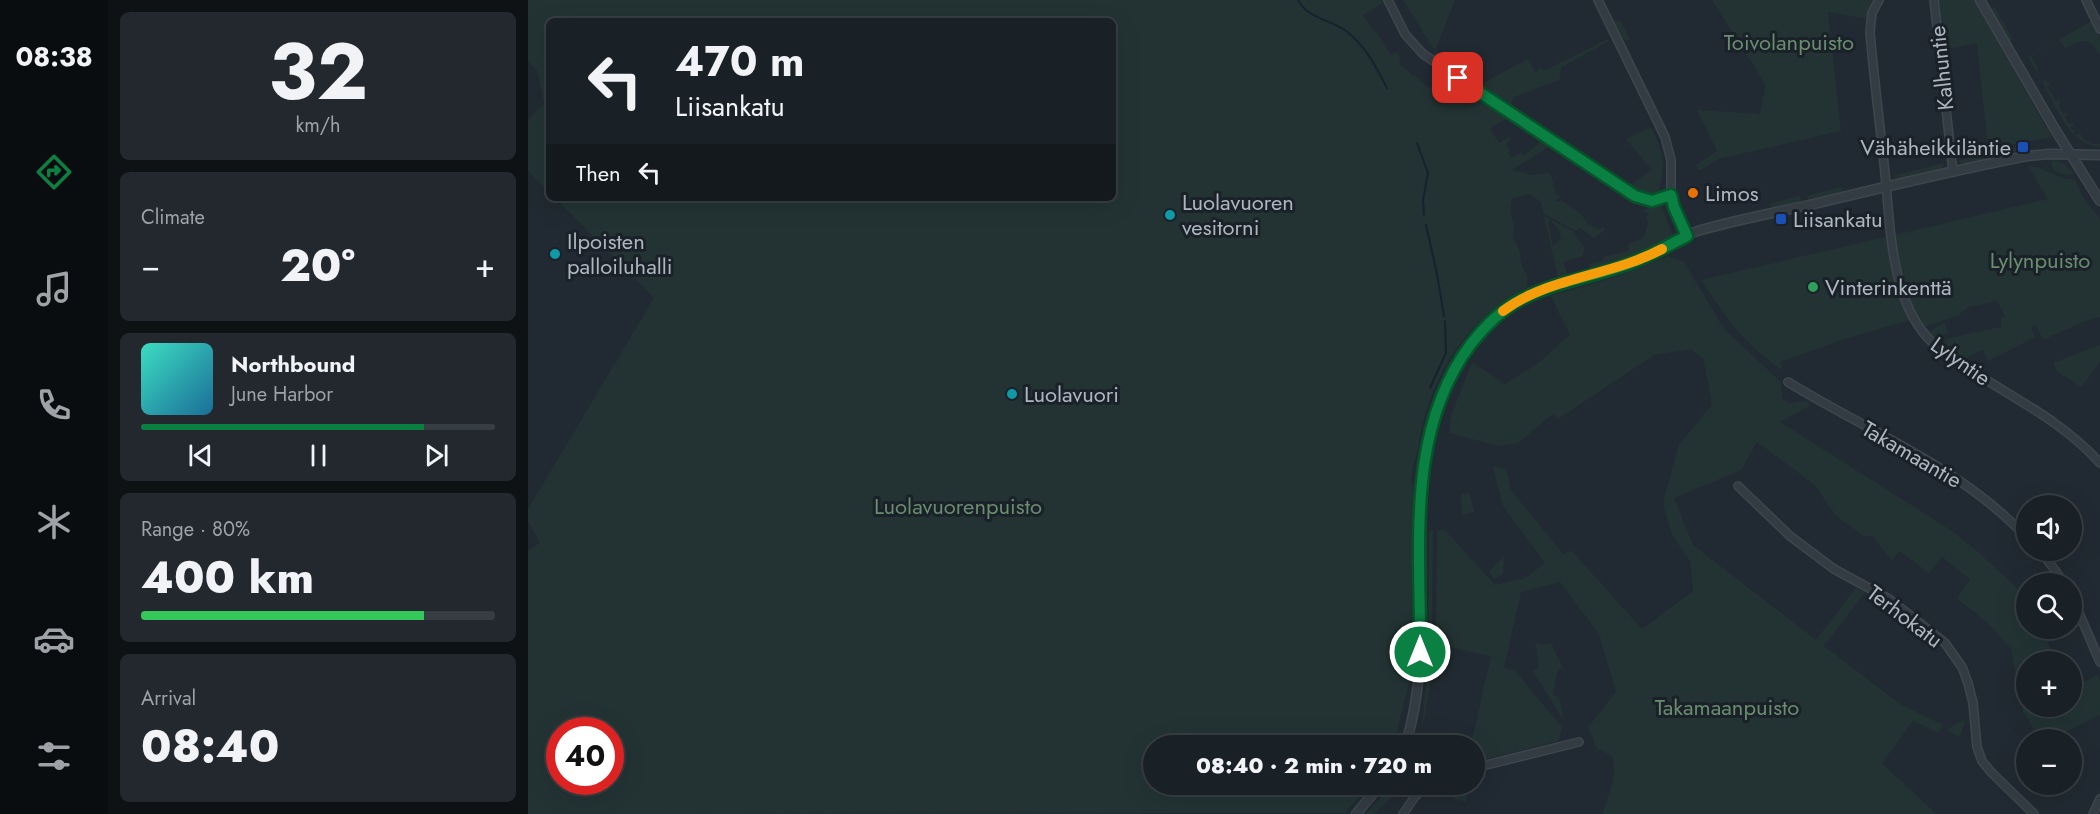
<!DOCTYPE html>
<html lang="en">
<head>
<meta charset="utf-8">
<style>
  body { margin:0; font-family:Jost,sans-serif; background:#22282e; color:#f1f3f6; height:100vh; display:flex; flex-direction:column; font-size:22px; white-space:nowrap }
  * { box-sizing:border-box; margin:0 }
  p { font-size:20px; color:#9fa3a7 }
  .icon { flex:none; width:33px; height:33px; fill:none; stroke:currentColor; stroke-width:2; stroke-linecap:round; stroke-linejoin:round }
  .map { position:relative; flex:1; overflow:hidden }
  .side { display:flex; flex-direction:column; gap:12px; padding:12px; background:#0e1215; width:420px }
  .side>* { flex:none }
  .banner { position:absolute; left:18px; top:18px; width:570px; height:183px; border-radius:9px; box-shadow:0 6px 24px #0002,0 0 0 2px #373e43; background:#192026; color:#f1f3f6; overflow:hidden }
  .fabs { position:absolute; left:1488px; top:495px; display:grid; gap:12px }
  .fabs a { display:grid; place-items:center; width:66px; height:66px; border-radius:50%; background:#192026; box-shadow:0 6px 24px #0002,0 0 0 2px #373e43; font-size:30px }
  .speed { position:absolute; left:18px; top:717px; display:flex; gap:12px; font-size:30px; font-weight:700; text-align:center }
  .speed>* { display:grid; place-content:center; width:78px; height:78px; border-radius:50%; background:#192026; box-shadow:0 6px 24px #0002,0 0 0 2px #373e43; line-height:1 }
  .speed .limit { border:9px solid #d22; background:#fff; color:#111 }
  .pin { position:absolute; display:grid; place-items:center; width:51px; height:51px; color:#fff; margin:-26px; border-radius:12px; box-shadow:0 3px 9px #0006 }
  .me { position:absolute; width:66px; margin:-33px; rotate:0deg; stroke-linejoin:round; filter:drop-shadow(0 0 4px #0008) }
  .turn { display:flex; align-items:center; gap:21px; height:126px; padding:0 30px; font-size:27px }
  .turn .icon { width:78px; height:78px; stroke-width:2.5 }
  .turn b { display:block; font-size:42px; line-height:51px }
  .then { display:flex; align-items:center; height:57px; padding:0 30px; background:#0003; gap:12px; font-size:22px }
  .big { font-size:45px; font-weight:800; line-height:1.1 }
  .side .tile { flex:1; display:flex; flex-direction:column; justify-content:center; gap:9px; min-width:0; padding:0 21px; border-radius:9px; background:#22282e }
  .side .dial { align-items:center; gap:0 }
  .dial b { font-size:78px; line-height:1 }
  .song { display:flex; align-items:center; gap:18px }
  .cover { width:72px; height:72px; border-radius:9px; background:linear-gradient(135deg,hsl(170 70% 55%),hsl(200 70% 35%)) }
  .played { height:6px; border-radius:3px; background:linear-gradient(90deg,#0b8043 80%,#373e43 80%) }
  .keys { display:flex; justify-content:space-around; direction:ltr }
  .heat { display:flex; justify-content:space-between; align-items:center; font-size:33px; direction:ltr }
  .charge { height:9px; border-radius:4px; background:linear-gradient(90deg,#34c759 80%,#373e43 0) }
  .trip { position:absolute; left:615px; top:735px; width:342px; height:60px; border-radius:30px; background:#192026; box-shadow:0 6px 24px #0002,0 0 0 2px #373e43; font-weight:800; line-height:60px; text-align:center }
  main { display:flex; flex:1; min-height:0 }
  .menu { display:flex; flex-direction:column; width:108px; justify-content:space-around; align-items:center; background:#0a0d0f; color:#9fa3a7 }
  .menu .icon { width:42px; height:42px }
  .menu .current { color:#0b8043 }
  .menu b { font-size:27px; color:#f1f3f6 }
  .map>svg:first-child { display:block }
  .green { fill:#233333; fill-rule:evenodd }
  .lines { fill:none; stroke-linecap:round; stroke-linejoin:round }
  .stream { stroke:#16222e; stroke-width:2 }
  .minor-casing { stroke:#3e454d; stroke-width:10 }
  .tertiary-casing { stroke:#3e454d; stroke-width:11 }
  .minor { stroke:#343c43; stroke-width:7 }
  .tertiary { stroke:#343c43; stroke-width:8 }
  .route-casing { stroke:#07532c; stroke-width:15 }
  .route { stroke:#0b8043; stroke-width:10 }
  .slow { stroke:#f59e0b; stroke-width:10 }
  .transit-dot { fill:#1a4fb4; stroke:#1a2128; stroke-width:2 }
  .food-dot { fill:#e8710a; stroke:#1a2128; stroke-width:2 }
  .culture-dot { fill:#0f9aa8; stroke:#1a2128; stroke-width:2 }
  .leisure-dot { fill:#2e9e5b; stroke:#1a2128; stroke-width:2 }
  .labels { text-anchor:middle; dominant-baseline:central; stroke-width:6; stroke-linejoin:round; paint-order:stroke }
  .park-label { font-size:22px; fill:#698d6e; stroke:#1a2128 }
  .street-label { font-size:22px; fill:#aeb7c0; stroke:#1a2128 }
  .poi-label { font-size:22px; fill:#aeb7c0; stroke:#1a2128; text-anchor:start }
</style>
</head>
<body>
<main>
<nav class="menu">
<b>08:38</b>
<svg class="icon current" aria-label="directions" viewBox="0 0 24 24"><path d="M12 3l9 9-9 9-9-9zM9 14v-3h6M13 9l2 2-2 2"/></svg>
<svg class="icon" aria-label="music" viewBox="0 0 24 24"><path d="M9 18V5l10-2v13"/><circle cx="6" cy="18" r="3"/><circle cx="16" cy="16" r="3"/></svg>
<svg class="icon" aria-label="phone" viewBox="0 0 24 24"><path d="M5 4h4l2 5-3 2q2 4 5 5l2-3 5 2v4C11 20 4 13 5 4z"/></svg>
<svg class="icon" aria-label="climate" viewBox="0 0 24 24"><path d="M12 3v18M4 7l16 10M4 17L20 7"/></svg>
<svg class="icon" aria-label="car" viewBox="0 0 24 24"><path d="M5 17H2v-5l4-1 3-4h7l3 4 3 1v5h-3M9 17h6M6 11h13"/><circle cx="7" cy="17" r="2"/><circle cx="17" cy="17" r="2"/></svg>
<svg class="icon" aria-label="filters" viewBox="0 0 24 24"><path d="M4 7h16M4 17h16"/><circle cx="9" cy="7" r="2"/><circle cx="15" cy="17" r="2"/></svg>
</nav>
<section class="side">
<div class="tile dial"><b>32</b><p>km/h</p></div>
<div class="tile"><p>Climate</p>
<div class="heat"><a>−</a><b class="big">20°</b><a>+</a></div>
</div>
<div class="tile">
<div class="song"><i class="cover"></i><div><b>Northbound</b><p>June Harbor</p></div></div>
<div class="played"></div>
<div class="keys"><svg class="icon" aria-label="previous" viewBox="0 0 24 24"><path d="M18 5L8 12l10 7zM5 5v14"/></svg><svg class="icon" aria-label="pause" viewBox="0 0 24 24"><path d="M8 5v14M16 5v14"/></svg><svg class="icon" aria-label="next" viewBox="0 0 24 24"><path d="M6 5l10 7-10 7zM19 5v14"/></svg></div>
</div>
<div class="tile"><p>Range · 80%</p><b class="big">400 km</b><div class="charge"></div></div>
<div class="tile"><p>Arrival</p><b class="big">08:40</b></div>
</section>
<div class="map">
<svg width="1572" height="814" viewBox="0 0 1572 814">
  <rect width="100%" height="100%" fill="#212a32"/>
  <g class="green">
    <path d="M0,0H854L855,3L835,15L846,32L848,31L863,55L869,52L873,59L870,62L885,76L886,75L900,88L902,87L919,104L922,100L929,94L927,91L932,85L980,118L962,128L971,143L984,136L978,144L983,151L980,153L983,158L994,152L996,156L1014,140L1022,146L984,170L1004,175L1020,173L1023,175L1028,194L1032,197L1028,200L1029,202L1033,200L1053,214L1060,224L1072,229L1075,227L1077,230L1066,238L1052,228L1048,231L1016,214L1013,202L1002,194L984,198C979,217 990,221 985,238C992,247 992,252 993,263C995,272 1002,276 999,287C983,296 968,306 954,319C921,349 897,399 891,443C889,457 883,469 883,483L885,484L883,676L865,745L626,746V784L842,785L817,813L0,814V551L12,543L0,521V509L126,298L27,198H585V21H21V192L0,171V120L16,104L9,70L0,61ZM82,730V782H32V730Z"/>
    <polygon points="875,0 927,0 907,51 955,83 1000,59 1008,73 1012,67 1017,70 1080,39 1081,41 1034,67 1031,80 986,97 983,104 991,113 990,114 976,105 979,100 969,100 905,57 907,51"/>
    <polygon points="1184,0 1346,0 1339,19 1300,12 1313,131 1190,159 1171,171 1168,165 1189,151 1169,110 1232,114 1238,85"/>
    <polygon points="1409,0 1446,0 1524,137 1426,156 1425,154 1460,147 1449,43 1415,50"/>
    <polygon points="1466,6 1485,40 1480,40 1463,11"/>
    <polygon points="1080,10 1086,21 1092,20 1102,40 1098,40 1094,38"/>
    <path d="M1564,21L1572,38V55C1560,35 1555,40 1537,48L1531,40L1503,56L1510,69L1509,72L1500,57Z"/>
    <path d="M1517,80L1522,84L1519,87L1528,102L1531,100L1533,102L1530,105L1535,114L1538,113L1540,115L1537,117L1541,124L1545,123L1546,125L1543,127L1547,135L1553,134L1556,140L1564,144H1572V147C1542,146 1527,104 1514,81Z"/>
    <path d="M1123,127C1135,152 1139,165 1130,192L1122,194L1100,186L1124,170L1098,139Z"/>
    <polygon points="1490,147 1491,149 1482,154 1434,164 1429,161"/>
    <path d="M1524,160L1535,163L1546,174C1537,176 1530,174 1524,167Z"/>
    <polygon points="1416,163 1415,167 1410,170 1372,178 1364,176"/>
    <path d="M1500,166C1517,166 1530,181 1546,179L1555,197L1572,219V317L1557,321L1515,340L1508,325L1503,328L1507,337L1460,361L1455,350L1434,360L1418,349L1416,342L1422,338L1473,327V318L1477,316L1469,301L1440,307L1431,315L1396,327C1377,300 1370,267 1367,235L1520,199Z"/>
    <polygon points="1314,187 1315,192 1281,199 1278,196"/>
    <polygon points="1272,196 1273,201 1245,208 1242,205 1243,203"/>
    <path d="M1131,205H1133L1145,236L1110,253L1062,269L1061,264L1074,261L1075,257L1100,251L1101,243C1115,241 1119,235 1120,221L1118,218L1120,214L1116,211L1121,207Z"/>
    <path d="M1016,216L1046,232L1057,249L1055,252V256L1035,262L1039,274L1030,277ZM1022,220L1030,228L1033,238L1025,247L1020,221Z"/>
    <path d="M1358,237L1371,295L1383,320L1319,338L1252,362L1255,371C1216,344 1199,319 1173,280Z"/>
    <path d="M1140,256L1156,262L1197,330L1253,382L1254,399L1261,403L1278,401L1283,405L1252,422L1421,529L1449,551L1488,587L1498,600V628L1514,629L1528,661L1498,662V706H1544V688L1570,675L1572,682V715L1523,739H1515L1509,734L1495,712L1483,649L1463,626L1429,598L1442,579L1414,557L1401,573L1372,551L1364,560L1344,536H1336L1307,515L1287,485L1229,442L1213,470L1146,498L1165,545L1288,640L1328,588L1337,592L1296,646L1372,704L1415,725L1411,733L1385,721L1354,763L1408,814H1074C1080,798 1091,771 1083,755L1069,749L1060,727L1088,692L1071,634L1032,582L993,592L976,668L987,671L1034,727L1030,741L947,762L946,746L943,745L963,656L908,644L909,531L916,529L967,585L997,578L1017,563L975,506L965,466L978,469L983,490L1035,554L1044,551L1114,629L1165,591L1162,561L1144,535L1136,508V499L1151,444L1184,405L1176,360L1163,349L1126,355L1030,419L1025,414L990,443L971,446L921,433L923,416L944,362L977,384L1009,364L1042,335L1023,296L1091,276Z"/>
    <polygon points="1417,323 1420,333 1414,335 1413,339 1409,341 1398,333"/>
    <polygon points="1572,345 1572,361 1553,387 1529,371 1525,363"/>
    <polygon points="933,493 942,494 946,512 934,515"/>
    <polygon points="901,531 905,531 903,680 893,735 900,667"/>
    <polygon points="976,556 975,574 966,579 961,572"/>
    <polygon points="1007,643 1017,645 1023,643 1035,669 1030,669 1025,695 1031,697 1036,721 1005,671 1011,668"/>
    <polygon points="1438,719 1431,737 1420,731 1421,728"/>
    <polygon points="865,784 874,785 861,800 845,814 838,814"/>
    <polygon points="928,785 940,785 938,802 926,799 927,796 934,797 936,791 928,789"/>
  </g>
  <g class="lines">
    <g class="stream">
      <path d="M770,0C780,19 802,19 818,31C837,45 848,67 859,88"/>
      <polyline points="889,143 900,173 895,200 896,215"/>
      <polyline points="898,225 909,274 916,316"/>
      <polyline points="902,388 918,353 917,321"/>
    </g>
    <defs>
      <g id="minor">
        <polyline points="860,0 877,34 895,54 1107,196 1124,201 1143,195"/>
        <polyline points="1070,0 1137,137 1143,160 1143,195 1146,207 1159,236"/>
        <path d="M1351,0L1344,13L1342,32C1346,79 1352,126 1357,173C1363,230 1362,312 1413,350C1465,389 1527,413 1572,463"/>
        <polyline points="1406,0 1425,172"/>
        <polyline points="1558,0 1572,29"/>
        <path d="M1260,382C1341,432 1433,467 1498,537"/>
        <polyline points="1210,486 1262,536 1306,569 1361,599 1417,643 1434,667 1440,683 1445,703 1449,747 1454,761 1462,771 1506,814"/>
        <polyline points="1511,550 1527,570 1536,584"/>
        <polyline points="1544,597 1572,662"/>
        <polyline points="946,768 1051,742"/>
        <polyline points="875,814 886,798 898,784"/>
        <polyline points="1565,814 1572,799"/>
      </g>
      <g id="tertiary">
        <polyline points="1452,0 1528,131 1572,201"/>
        <path d="M877,746C899,678 892,605 893,534C893,504 893,473 899,443C909,394 933,345 972,313C1007,286 1053,280 1094,266C1122,257 1145,238 1173,230C1208,220 1245,213 1281,205C1353,188 1426,170 1499,156L1521,154L1572,155"/>
        <polyline points="828,814 853,784"/>
      </g>
    </defs>
    <use href="#minor" class="minor-casing"/>
    <use href="#tertiary" class="tertiary-casing"/>
    <use href="#minor" class="minor"/>
    <use href="#tertiary" class="tertiary"/>
  </g>
  <g class="lines">
    <defs>
      <path id="route" d="M892,652C893,549 877,431 943,344C957,326 974,309 994,299C1026,282 1064,277 1097,265C1119,258 1139,246 1159,236L1146,207L1143,195L1124,201L1107,196L930,78"/>
    </defs>
    <use href="#route" class="route-casing"/>
    <use href="#route" class="route"/>
    <path class="slow" d="M975,311C1020,277 1084,276 1134,249"/>
  </g>
  <g class="transit-dot">
    <rect x="1489" y="141" width="12" height="12" rx="3"/>
    <rect x="1247" y="213" width="12" height="12" rx="3"/>
  </g>
  <circle class="food-dot" cx="1165" cy="193" r="6"/>
  <g class="culture-dot">
    <circle cx="642" cy="215" r="6"/>
    <circle cx="27" cy="254" r="6"/>
    <circle cx="484" cy="394" r="6"/>
  </g>
  <circle class="leisure-dot" cx="1285" cy="287" r="6"/>
  <g class="labels">
    <g class="park-label">
      <text x="1261" y="42">Toivolanpuisto</text>
      <text x="1512" y="260">Lylynpuisto</text>
      <text x="430" y="506">Luolavuorenpuisto</text>
      <text x="1199" y="707">Takamaanpuisto</text>
    </g>
    <g class="street-label">
      <text transform="translate(1413 68) rotate(-96)">Kalhuntie</text>
      <text transform="translate(1433 361) rotate(35)">Lylyntie</text>
      <text transform="translate(1384 454) rotate(30)">Takamaantie</text>
      <text transform="translate(1377 616) rotate(37)">Terhokatu</text>
    </g>
    <g class="poi-label">
      <text x="1483" y="147" text-anchor="end">Vähäheikkiläntie</text>
      <text x="1177" y="193">Limos</text>
      <text x="654" y="202">Luolavuoren<tspan x="654" dy="25">vesitorni</tspan></text>
      <text x="1265" y="219">Liisankatu</text>
      <text x="39" y="241">Ilpoisten<tspan x="39" dy="25">palloiluhalli</tspan></text>
      <text x="1297" y="287">Vinterinkenttä</text>
      <text x="496" y="394">Luolavuori</text>
    </g>
  </g>
</svg>
<div class="fabs">
<a><svg class="icon" aria-label="sound" viewBox="0 0 24 24"><path d="M4 9h4l5-4v14l-5-4H4zM17 9q2 3 0 6"/></svg></a>
<a><svg class="icon" aria-label="search" viewBox="0 0 24 24"><circle cx="10" cy="10" r="6"/><path d="M15 15l6 6"/></svg></a>
<a>+</a>
<a>−</a>
</div>
<div class="speed"><div class="limit">40</div></div>
<div class="pin" style="left:930px;top:78px;background:#d93025"><svg class="icon" aria-label="arrive" viewBox="0 0 24 24"><path d="M6 21V4h12l-3 4 3 4H6"/></svg></div>
<svg class="me" style="left:892px;top:652px" viewBox="-20 -20 40 40"><circle r="17" fill="#0b8043" stroke="#fff" stroke-width="3"/><path d="M0-11L8 9 0 5-8 9z" fill="#fff"/></svg>
<div class="trip">08:40 · 2 min · 720 m</div>
<div class="banner">
<div class="turn"><svg class="icon" aria-label="left" viewBox="0 0 24 24"><path d="M17 20v-9H6M10 6l-5 5 5 5"/></svg><div><b>470 m</b>Liisankatu</div></div>
<div class="then">Then<svg class="icon" aria-label="left" viewBox="0 0 24 24"><path d="M17 20v-9H6M10 6l-5 5 5 5"/></svg></div>
</div>
</div>
</main>
</body>
</html>
